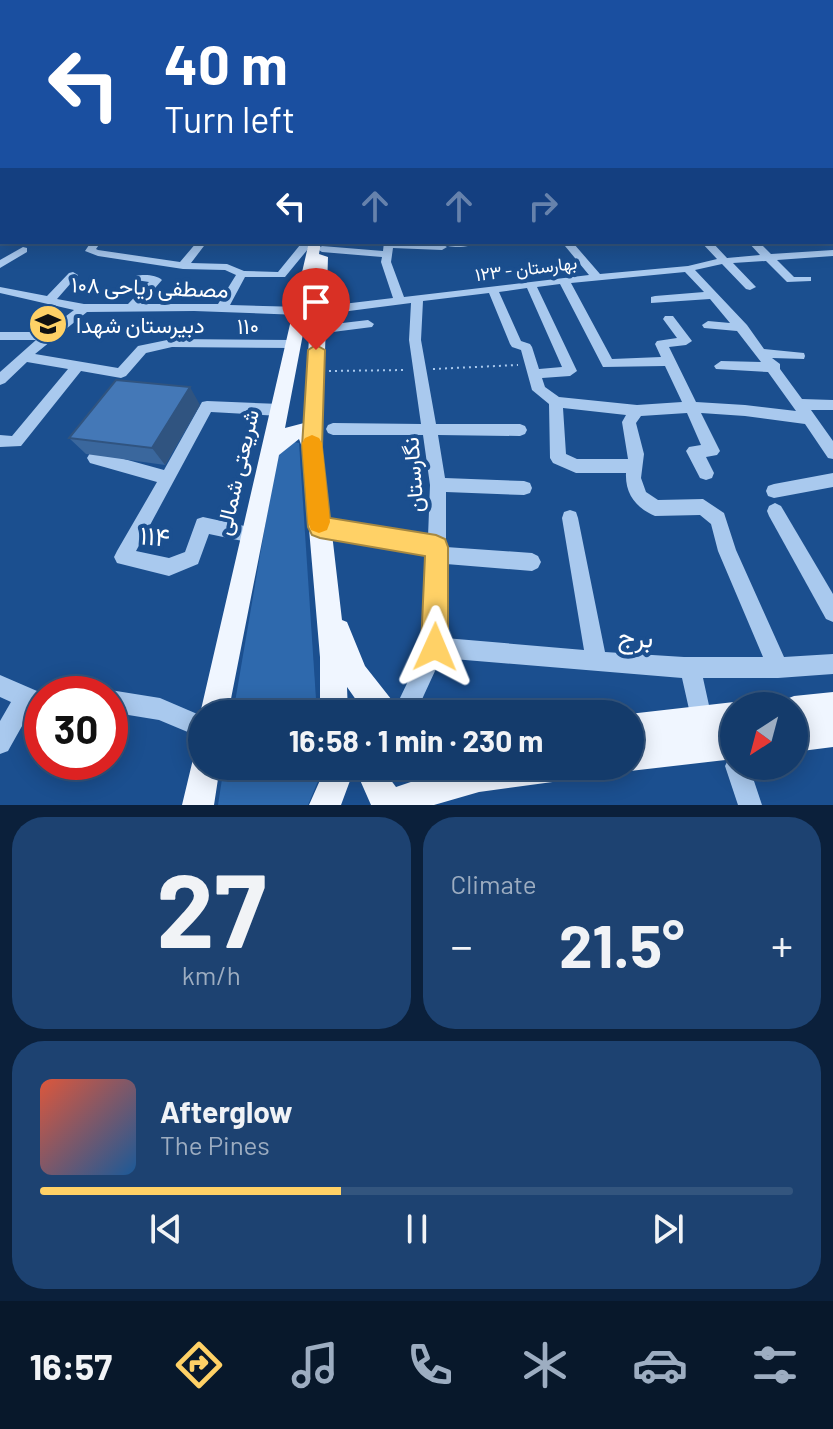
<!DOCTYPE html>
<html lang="en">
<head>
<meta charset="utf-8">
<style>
  body { margin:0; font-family:Barlow,Vazirmatn,sans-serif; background:#1d4271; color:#f1f3f6; height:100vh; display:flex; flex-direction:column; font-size:30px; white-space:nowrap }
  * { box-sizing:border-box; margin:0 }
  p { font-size:26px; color:#9dadc1 }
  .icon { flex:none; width:44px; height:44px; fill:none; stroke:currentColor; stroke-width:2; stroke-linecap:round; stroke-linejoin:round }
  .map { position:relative; height:805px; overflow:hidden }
  .panel { display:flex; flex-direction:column; gap:12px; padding:12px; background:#0b203b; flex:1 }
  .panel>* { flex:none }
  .top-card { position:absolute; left:0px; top:0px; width:834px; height:244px; box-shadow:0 4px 20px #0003,0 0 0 2px #33557e; background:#1a4fa0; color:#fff; overflow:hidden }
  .needle { width:52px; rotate:216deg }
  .tools { position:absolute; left:720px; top:692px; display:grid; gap:16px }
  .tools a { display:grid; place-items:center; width:88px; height:88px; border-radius:50%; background:#143b6b; box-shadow:0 4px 20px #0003,0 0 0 2px #33557e; font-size:40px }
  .speed { position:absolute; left:24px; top:676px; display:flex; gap:16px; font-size:40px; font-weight:700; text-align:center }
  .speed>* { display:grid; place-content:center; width:104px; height:104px; border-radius:50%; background:#143b6b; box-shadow:0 4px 20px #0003,0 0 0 2px #33557e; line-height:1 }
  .speed .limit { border:12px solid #d22; background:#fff; color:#111 }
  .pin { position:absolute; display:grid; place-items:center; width:68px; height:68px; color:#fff; margin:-82px -34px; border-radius:50% 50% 50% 0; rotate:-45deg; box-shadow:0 0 8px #0007 }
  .pin .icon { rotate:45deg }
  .me { position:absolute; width:88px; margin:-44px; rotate:1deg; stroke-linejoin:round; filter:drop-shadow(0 0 6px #0008) }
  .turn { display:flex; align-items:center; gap:28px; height:168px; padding:0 32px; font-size:36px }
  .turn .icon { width:104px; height:104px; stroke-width:2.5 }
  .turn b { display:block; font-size:56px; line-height:68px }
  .lanes { display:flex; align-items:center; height:76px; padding:0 32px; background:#0003; justify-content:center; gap:40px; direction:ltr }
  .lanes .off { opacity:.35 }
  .big { font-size:60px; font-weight:700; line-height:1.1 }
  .panel .tile { flex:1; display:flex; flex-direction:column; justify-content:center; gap:12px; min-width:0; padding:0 28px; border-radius:32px; background:#1d4271 }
  .panel .dial { align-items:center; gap:0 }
  .dial b { font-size:104px; line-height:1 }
  .song { display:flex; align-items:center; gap:24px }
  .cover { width:96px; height:96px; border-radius:12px; background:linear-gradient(135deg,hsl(10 70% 55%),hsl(210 70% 35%)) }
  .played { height:8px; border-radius:4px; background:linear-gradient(90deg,#ffd166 40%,#33557e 40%) }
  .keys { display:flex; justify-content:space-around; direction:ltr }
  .heat { display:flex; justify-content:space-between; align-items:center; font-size:44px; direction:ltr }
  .panel .tiles { flex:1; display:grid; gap:12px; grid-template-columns:1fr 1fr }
  .tile:last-child { grid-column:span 2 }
  .trip { position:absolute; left:188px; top:700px; width:456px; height:80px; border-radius:40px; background:#143b6b; box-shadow:0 4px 20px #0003,0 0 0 2px #33557e; font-weight:700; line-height:80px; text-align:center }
  .menu { display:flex; height:128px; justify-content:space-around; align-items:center; background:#08182b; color:#9dadc1 }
  .menu .icon { width:56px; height:56px }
  .menu .selected { color:#ffd166 }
  .menu b { font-size:36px; color:#f1f3f6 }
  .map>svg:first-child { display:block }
  .green { fill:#2e69ad }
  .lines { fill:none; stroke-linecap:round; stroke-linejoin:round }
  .path { stroke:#a9c9ee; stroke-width:2; stroke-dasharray:2 4; stroke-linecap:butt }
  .minor { fill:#a9c9ee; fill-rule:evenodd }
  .major { fill:#f0f6ff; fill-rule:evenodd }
  .wall { fill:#3a679d }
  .shaded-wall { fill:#305480 }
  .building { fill:#4478b7; stroke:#305480; stroke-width:2 }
  .route { fill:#ffd166; stroke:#a68842; stroke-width:2 }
  .slow { fill:#f59e0b }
  .labels { text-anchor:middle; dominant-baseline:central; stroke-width:8; stroke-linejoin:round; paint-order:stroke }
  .far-street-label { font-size:18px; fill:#fff; stroke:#1b4f8f }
  .street-label { font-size:22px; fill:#fff; stroke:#1b4f8f }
  .poi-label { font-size:22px; fill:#fff; stroke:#1b4f8f; text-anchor:start }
  .near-street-label { font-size:26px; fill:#fff; stroke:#1b4f8f }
</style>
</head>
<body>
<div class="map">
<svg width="833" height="805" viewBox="0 0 833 805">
  <rect width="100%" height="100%" fill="#1b4f8f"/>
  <g class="green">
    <polygon points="289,441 299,443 317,714 233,714 277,456"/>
    <polygon points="224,766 320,766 321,774 308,805 218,805"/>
  </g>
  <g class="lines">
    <g class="path">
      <polyline points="433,369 518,365"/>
      <polyline points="329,371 406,370"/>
    </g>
    <g class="minor">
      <rect x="832" y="165" width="1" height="4"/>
      <rect x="832" y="218" width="1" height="7"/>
      <path d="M91,242H101L96,249L98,250L180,262L197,242H207L191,263L227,264L244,271L278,272L300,245H308V249L285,277H245L230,305L301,307L307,311L301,315L194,311L87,312L35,354L118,368L138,346L172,339L294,340L300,344L294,348L172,347L146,353L126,376L121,378L81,371L21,446L0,447V435L12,436L68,369L27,362L5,383L0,385V372L36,340H0V332H45L74,310L0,293V287L47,296L69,273L73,272L78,275L57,299L84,304H128L149,282L136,280V276C144,274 157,275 162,280L141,304H218L236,275L225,270L183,269L98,256L85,251Z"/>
      <path d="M384,242L442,244L447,247L442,250L393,248L391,262L404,297L589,275L565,246L570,243L574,244L600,274L688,266L717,259L701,242H712L727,258L760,255L748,242H759L771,254L833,250V256L777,260L794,277H811V281L787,282L766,261L733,263L756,287L750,290L746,289L722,264L695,270L747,325L764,349L804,353L805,356L804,359L772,358L780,364V369L802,399L833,400V410H811L833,441V459L828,458L805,424L745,416L701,413L720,451L717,455L706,457L714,473L712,478L706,480L700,478L686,451L689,447L701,445L687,413L641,416L636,423L644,454L641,478L646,492L658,500L703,499L724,513L736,550L784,657L833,654V674L778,678H703L712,719L709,727L701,730L693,727L682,678L441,658L418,708L410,711L402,708L399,700L425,646L427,554L320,535L314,533L311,527L314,521L320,519L428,537L430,485L423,435H333L328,433L326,429L328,425L333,423L421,424L409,340L411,303L318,315L312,311L318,307L393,298L381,262L382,257L322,252L317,249L322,246L383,251ZM685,272L704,292L655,296L651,297V303L710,299L730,323L708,321L702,325L704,328L737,331L761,362L721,361L714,366L716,369L768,372L796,411L745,405L696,402L669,347L686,345L692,341L673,316H665L663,319L677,338L657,341L655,344L661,357L612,359L571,283ZM560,284L603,367L665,366L682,402L637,405L559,397L545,387L542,378L570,376L577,371L537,287ZM527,288L562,367L539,369L532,347L530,344L521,341L499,292ZM489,293L510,344L512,347L521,350L532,390L549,404L550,458L553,463L576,473H626C625,494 636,508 655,516L700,515L711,524L718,551L763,657H684L605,652L578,518L576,512L570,510L564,512L562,518L584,650L445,638L446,564L532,571L538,568L541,562L538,556L532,553L446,547V492L524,495L530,493L532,488L530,483L524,481L445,478L438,435L520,436L525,434L527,430L525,426L520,424H436L421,340L423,301ZM563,408L626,415L622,422L628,459H577L566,454Z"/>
      <path d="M448,242H478C472,247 457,248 448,246Z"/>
      <polygon points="23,247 27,248 27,252 0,268 0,260"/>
      <polygon points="368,320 374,324 372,327 317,334 311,330 317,326"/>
      <polygon points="207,401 280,404 285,406 287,410 285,414 280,416 211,412 136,551 169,558 185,552 197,519 203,517 258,529 261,535 258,541 252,543 209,534 198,564 169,576 117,563 114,557 117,551 157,482 90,463 87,458 90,453 95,451 164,470 202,402"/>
      <polygon points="833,473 833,487 774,498 768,496 766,491 768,486 774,484"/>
      <polygon points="775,503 781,506 833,594 833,622 826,619 769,516 767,511 769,506"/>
      <polygon points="0,675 44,694 42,694 42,715 31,710 8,751 0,754 0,721 11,702 0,697"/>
      <polygon points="110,690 160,698 202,716 202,738 159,720 110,712 110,694 102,694"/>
      <polygon points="734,756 734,766 749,766 762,805 738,805 725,766 729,758"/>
    </g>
    <g class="major">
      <path d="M309,242H321L319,254L328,257L322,447L342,620L347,622L365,666L395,704L399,714H366L347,687L348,714H320V657L302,447L299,439L279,455L228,714H202V719L200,714ZM312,287L304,423L285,428Z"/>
      <polygon points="833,692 833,747 794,752 794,706 782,706 784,700 794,696"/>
      <polygon points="734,702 744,706 734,706 734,759 630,771 620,766 630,766 629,714"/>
      <polygon points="202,752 202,766 220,766 214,805 182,805 194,755"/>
      <polygon points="320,766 350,766 351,778 341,805 309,805 321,778"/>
      <polygon points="363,766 393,766 390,779 396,787 458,766 575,766 571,777 560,781 479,792 434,805 371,805 360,780"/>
    </g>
  </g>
  <polygon class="wall" points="200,405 165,465 86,454 69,438"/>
  <g class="shaded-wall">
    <polygon points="2,218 2,242 4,242 0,244 0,219"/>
    <polygon points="190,387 200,405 165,465 152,448"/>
  </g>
  <g class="building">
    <polygon points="0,201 2,201 2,218 0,219"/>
    <polygon points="116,380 190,387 152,448 69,438"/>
  </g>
  <linearGradient id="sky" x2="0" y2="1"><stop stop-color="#0f2b4f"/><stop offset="0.57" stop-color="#39639b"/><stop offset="1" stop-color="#39639b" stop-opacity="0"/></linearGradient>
  <rect width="833" height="258" fill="url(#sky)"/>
  <polygon class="route" points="316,345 325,350 322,447 330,518 436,535 445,539 448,547 448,647 444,657 435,660 425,657 421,647 425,556 320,538 312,535 308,527 302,447 308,350"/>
  <polygon class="slow" points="312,435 319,438 322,443 330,522 327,530 319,533 311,530 308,522 302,443 305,438"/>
  <defs>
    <symbol id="school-disc" viewBox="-11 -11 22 22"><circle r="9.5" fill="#ffd166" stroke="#1b4f8f"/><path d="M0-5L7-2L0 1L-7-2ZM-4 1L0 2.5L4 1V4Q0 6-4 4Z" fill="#111"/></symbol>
  </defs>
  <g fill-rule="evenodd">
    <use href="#school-disc" x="26" y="302" width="44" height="44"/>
  </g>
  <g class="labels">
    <g class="far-street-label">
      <text transform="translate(526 268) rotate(-7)">بهارستان - ۱۲۳</text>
    </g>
    <g class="street-label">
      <text transform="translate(150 286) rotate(2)">مصطفی ریاحی ۱۰۸</text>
      <text x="248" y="325">۱۱۰</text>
      <text transform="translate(236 472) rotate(-77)">شریعتی شمالی</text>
      <text transform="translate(412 475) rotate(-94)">نگارستان</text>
    </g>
    <g class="poi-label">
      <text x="76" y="324">دبیرستان شهدا</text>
    </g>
    <g class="near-street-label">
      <text transform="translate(155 535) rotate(5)">۱۱۴</text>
      <text transform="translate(636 636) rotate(5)">برج</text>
    </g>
  </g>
</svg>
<div class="tools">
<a><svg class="needle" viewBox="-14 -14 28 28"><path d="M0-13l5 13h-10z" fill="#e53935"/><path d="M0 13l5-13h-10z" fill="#9dadc1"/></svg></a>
</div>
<div class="speed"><div class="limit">30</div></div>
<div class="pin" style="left:316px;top:350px;background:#d93025"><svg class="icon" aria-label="arrive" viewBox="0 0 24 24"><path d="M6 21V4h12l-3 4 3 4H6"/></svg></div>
<svg class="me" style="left:435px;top:647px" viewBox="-20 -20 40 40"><path d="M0-17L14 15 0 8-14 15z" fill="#ffd166" stroke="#fff" stroke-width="4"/></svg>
<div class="trip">16:58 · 1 min · 230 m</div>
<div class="top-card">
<div class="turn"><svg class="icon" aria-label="left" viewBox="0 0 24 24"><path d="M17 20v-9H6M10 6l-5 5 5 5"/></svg><div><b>40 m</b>Turn left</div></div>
<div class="lanes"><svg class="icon" aria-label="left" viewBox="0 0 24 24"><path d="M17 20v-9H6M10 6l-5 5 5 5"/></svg><svg class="icon off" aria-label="ahead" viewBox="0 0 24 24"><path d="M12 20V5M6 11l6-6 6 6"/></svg><svg class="icon off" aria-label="ahead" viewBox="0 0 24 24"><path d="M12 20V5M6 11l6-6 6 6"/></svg><svg class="icon off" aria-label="right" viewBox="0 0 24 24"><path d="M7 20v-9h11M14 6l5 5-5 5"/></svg></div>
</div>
</div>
<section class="panel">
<div class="tiles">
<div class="tile dial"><b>27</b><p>km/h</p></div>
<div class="tile"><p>Climate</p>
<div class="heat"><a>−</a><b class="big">21.5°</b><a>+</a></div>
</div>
<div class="tile">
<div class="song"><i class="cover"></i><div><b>Afterglow</b><p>The Pines</p></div></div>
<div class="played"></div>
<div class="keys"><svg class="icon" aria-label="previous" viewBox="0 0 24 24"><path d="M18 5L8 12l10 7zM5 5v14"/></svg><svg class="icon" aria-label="pause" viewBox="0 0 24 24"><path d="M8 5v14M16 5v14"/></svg><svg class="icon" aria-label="next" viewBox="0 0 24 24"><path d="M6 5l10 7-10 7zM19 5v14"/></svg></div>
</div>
</div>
</section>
<nav class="menu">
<b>16:57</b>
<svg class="icon selected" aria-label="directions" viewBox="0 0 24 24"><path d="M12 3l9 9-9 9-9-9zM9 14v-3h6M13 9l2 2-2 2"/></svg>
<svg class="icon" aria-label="music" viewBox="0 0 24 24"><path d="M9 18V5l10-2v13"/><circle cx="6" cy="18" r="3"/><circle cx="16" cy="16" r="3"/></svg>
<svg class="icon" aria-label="phone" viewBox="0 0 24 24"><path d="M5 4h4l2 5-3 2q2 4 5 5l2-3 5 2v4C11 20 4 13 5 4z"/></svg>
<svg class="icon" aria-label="climate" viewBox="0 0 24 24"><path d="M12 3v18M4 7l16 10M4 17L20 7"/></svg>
<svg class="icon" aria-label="car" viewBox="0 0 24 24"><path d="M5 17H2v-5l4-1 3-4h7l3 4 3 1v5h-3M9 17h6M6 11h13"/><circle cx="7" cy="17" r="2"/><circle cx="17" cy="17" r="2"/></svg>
<svg class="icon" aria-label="filters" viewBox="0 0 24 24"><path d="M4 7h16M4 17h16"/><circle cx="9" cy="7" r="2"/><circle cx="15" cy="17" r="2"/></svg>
</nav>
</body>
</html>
